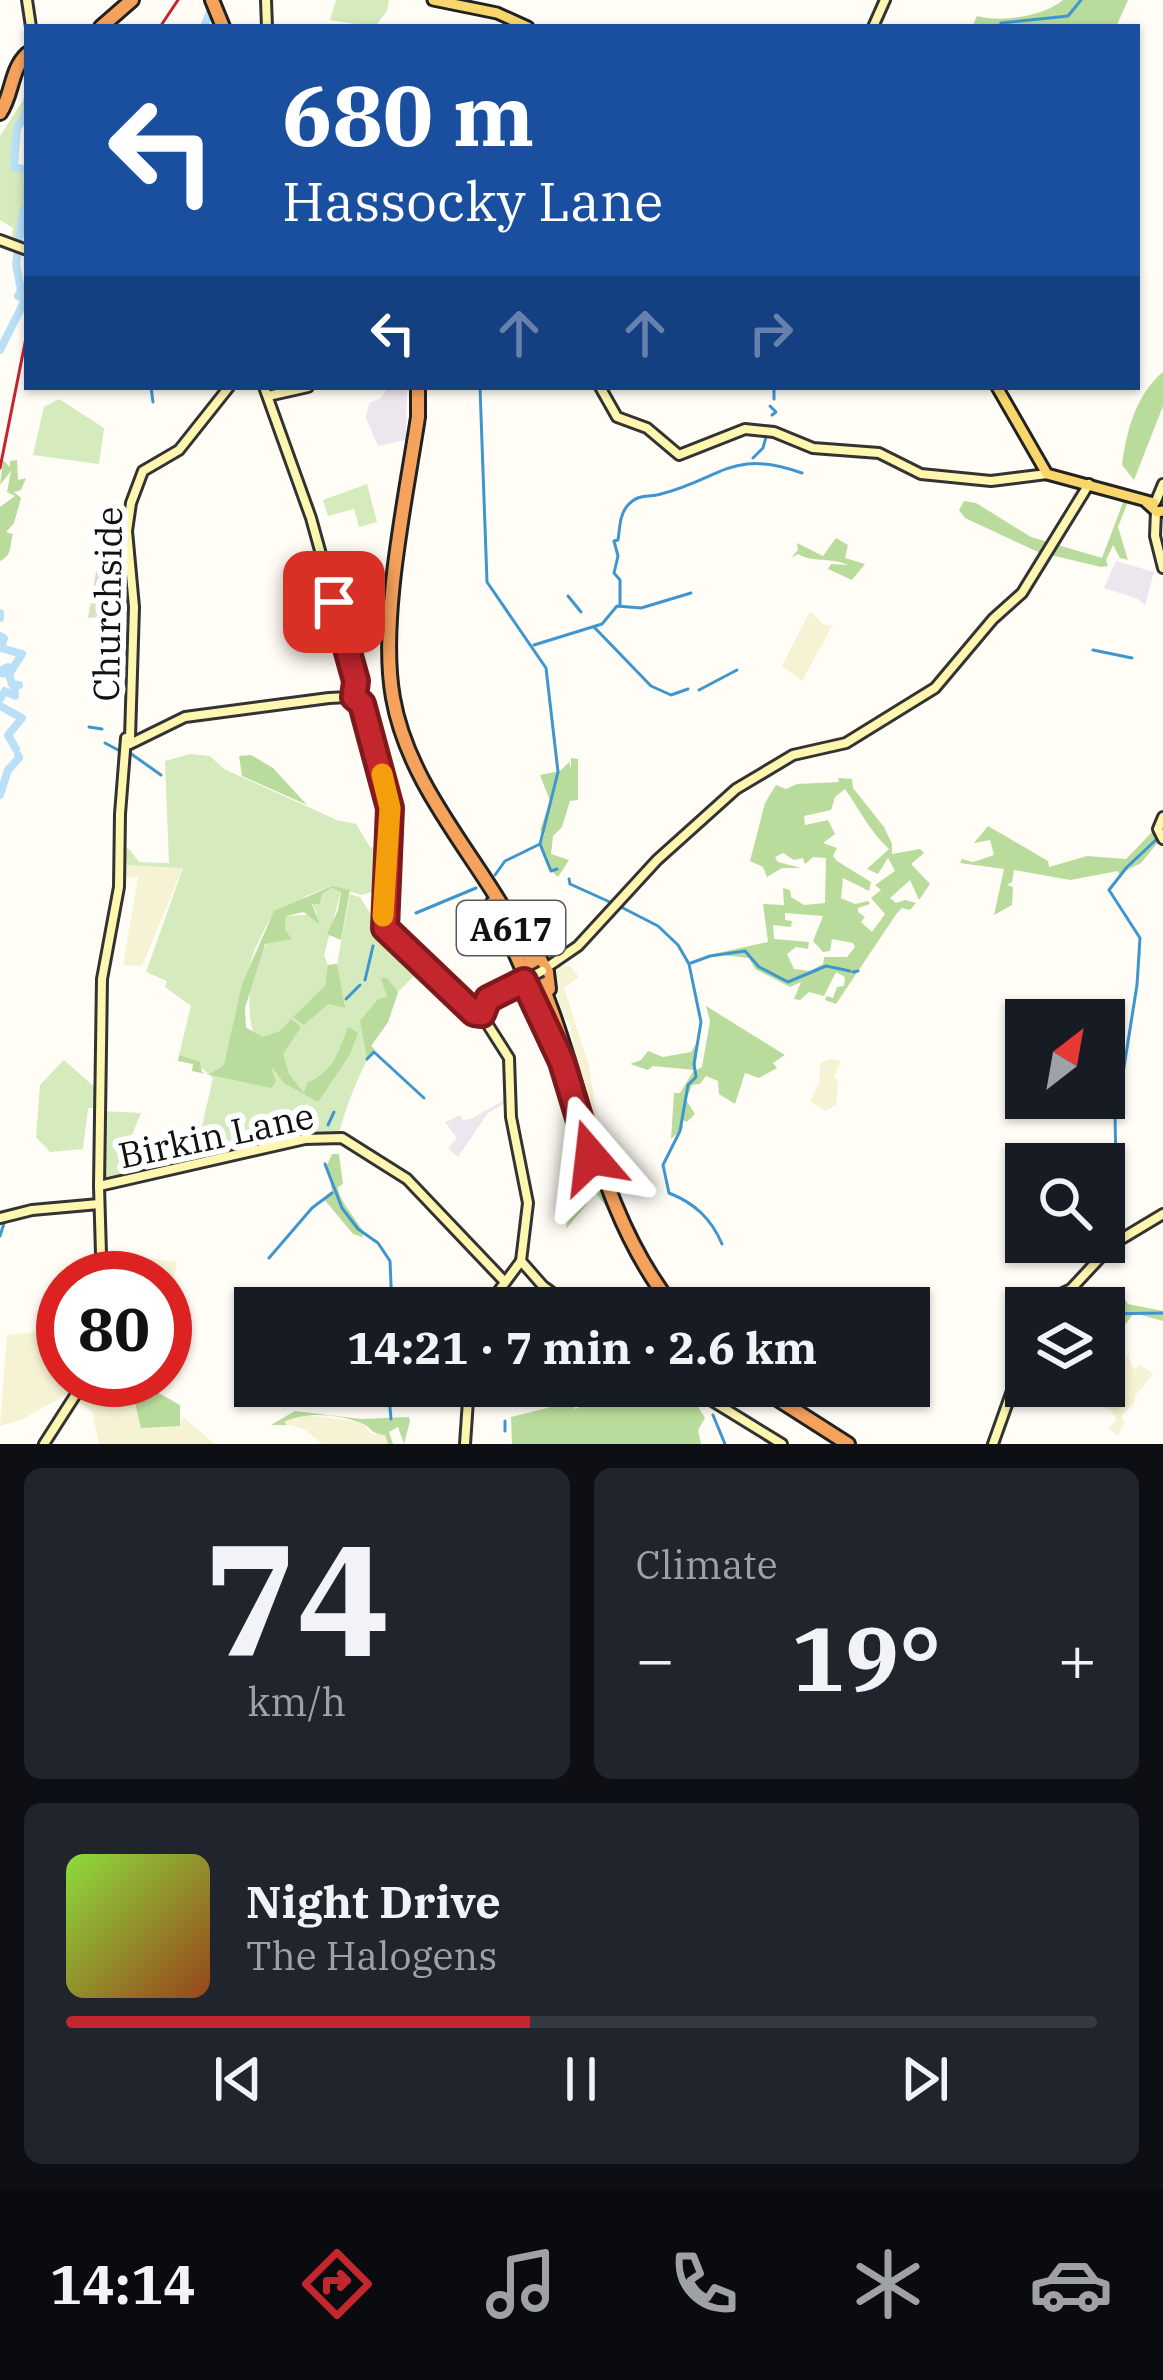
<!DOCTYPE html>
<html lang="en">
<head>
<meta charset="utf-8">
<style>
  body { margin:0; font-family:"IBM Plex Serif",serif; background:#20242c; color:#f1f3f6; height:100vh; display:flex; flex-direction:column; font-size:45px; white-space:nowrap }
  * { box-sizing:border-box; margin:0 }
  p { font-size:39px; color:#9ea1a6 }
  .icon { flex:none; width:66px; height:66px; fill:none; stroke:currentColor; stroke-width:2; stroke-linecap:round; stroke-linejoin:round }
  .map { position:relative; height:1444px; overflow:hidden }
  .details { display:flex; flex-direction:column; gap:24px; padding:24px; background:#0d0f14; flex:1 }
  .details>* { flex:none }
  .hud { position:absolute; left:24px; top:24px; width:1116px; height:366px; border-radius:0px; box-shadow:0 3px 9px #0004; background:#1a4fa0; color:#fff; overflow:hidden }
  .needle { width:78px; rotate:31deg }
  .controls { position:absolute; left:1005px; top:999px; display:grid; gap:24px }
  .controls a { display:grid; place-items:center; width:120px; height:120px; border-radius:0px; background:#171b24; box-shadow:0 3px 9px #0004; font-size:60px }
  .speed { position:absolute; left:36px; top:1251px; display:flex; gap:24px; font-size:60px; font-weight:700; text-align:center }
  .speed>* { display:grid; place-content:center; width:156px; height:156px; border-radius:50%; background:#171b24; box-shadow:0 3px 9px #0004; line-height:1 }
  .speed .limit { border:18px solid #d22; background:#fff; color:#111 }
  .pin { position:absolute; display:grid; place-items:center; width:102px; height:102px; color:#fff; margin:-51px; border-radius:24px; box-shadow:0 6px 18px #0006 }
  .me { position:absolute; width:132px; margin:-66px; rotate:343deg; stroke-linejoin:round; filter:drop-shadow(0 0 9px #0008) }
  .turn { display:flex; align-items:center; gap:42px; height:252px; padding:0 60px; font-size:54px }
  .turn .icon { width:156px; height:156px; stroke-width:2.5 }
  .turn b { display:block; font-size:84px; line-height:102px }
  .lanes { display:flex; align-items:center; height:114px; padding:0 60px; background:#0003; justify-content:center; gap:60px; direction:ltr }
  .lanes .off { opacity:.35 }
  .big { font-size:90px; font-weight:700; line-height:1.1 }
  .details .tile { flex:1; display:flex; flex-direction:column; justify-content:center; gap:18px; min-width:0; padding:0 42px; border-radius:18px; background:#20242c }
  .details .dial { align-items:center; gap:0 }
  .dial b { font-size:156px; line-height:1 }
  .song { display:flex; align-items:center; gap:36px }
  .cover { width:144px; height:144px; border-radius:18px; background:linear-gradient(135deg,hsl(90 70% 55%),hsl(20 70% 35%)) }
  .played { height:12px; border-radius:6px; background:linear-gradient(90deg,#c4262e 45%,#363941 45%) }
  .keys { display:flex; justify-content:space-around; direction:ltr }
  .heat { display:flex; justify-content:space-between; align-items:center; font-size:66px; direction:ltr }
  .details .tiles { flex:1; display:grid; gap:24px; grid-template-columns:1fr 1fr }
  .tile:last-child { grid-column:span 2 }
  .trip { position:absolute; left:234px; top:1287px; width:696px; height:120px; border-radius:0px; background:#171b24; box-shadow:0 3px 9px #0004; font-weight:700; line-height:120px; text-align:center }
  .tabs { display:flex; height:192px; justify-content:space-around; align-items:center; background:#090b0e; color:#9ea1a6 }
  .tabs .icon { width:84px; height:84px }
  .tabs .current { color:#c4262e }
  .tabs b { font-size:54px; color:#f1f3f6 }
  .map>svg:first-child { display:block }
  .industrial { fill:#eee6ef }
  .farmland { fill:#f6f3d4 }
  .green { fill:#d5ebbd }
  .forest { fill:#b9dc9c; fill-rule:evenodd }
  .cemetery { fill:#d9e3c4 }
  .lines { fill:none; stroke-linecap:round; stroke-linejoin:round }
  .stream { stroke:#3f96cf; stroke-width:3 }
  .river { stroke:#b9e0f7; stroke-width:8 }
  .secondary-casing { stroke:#333; stroke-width:14 }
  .primary-casing { stroke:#222; stroke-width:15 }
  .highway-casing { stroke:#222; stroke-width:18 }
  .secondary { stroke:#fff6b0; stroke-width:8 }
  .primary { stroke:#f9d66b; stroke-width:9 }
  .highway { stroke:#f5a25d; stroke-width:12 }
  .rail { stroke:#c4262e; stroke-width:3 }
  .secondary-bridge-casing { stroke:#333; stroke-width:14; stroke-linecap:butt }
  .secondary-bridge { stroke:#fff6b0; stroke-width:8 }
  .route-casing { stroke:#7f191e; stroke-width:30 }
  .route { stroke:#c4262e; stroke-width:21 }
  .slow { stroke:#f59e0b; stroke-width:21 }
  .labels { text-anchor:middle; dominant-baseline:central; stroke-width:12; stroke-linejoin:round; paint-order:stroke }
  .shield { fill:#fff; stroke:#585858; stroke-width:3 }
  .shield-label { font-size:33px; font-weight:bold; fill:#111 }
  .street-label { font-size:36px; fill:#111; stroke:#fff }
</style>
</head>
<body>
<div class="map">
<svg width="1163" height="1444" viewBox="0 0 1163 1444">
  <rect width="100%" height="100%" fill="#fffdf5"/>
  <g class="industrial">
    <polygon points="388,387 407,387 406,440 378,446 366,418 369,403 381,398"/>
    <polygon points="1116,561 1154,572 1145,605 1138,599 1104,588"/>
    <polygon points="504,1100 505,1103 487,1114 458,1157 448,1148 457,1138 445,1122 460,1115 463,1120 471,1119"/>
  </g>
  <g class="farmland">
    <polygon points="810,611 823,624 832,626 802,681 782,666"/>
    <polygon points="122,865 183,867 142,966 123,965 138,877 121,878"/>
    <polygon points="562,965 571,967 579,977 564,988 589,1066 601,1146 594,1139 585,1107 573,1056 571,1026 563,1015 554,988 553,974"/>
    <polygon points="829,1059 840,1061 834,1078 838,1080 836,1105 826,1111 810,1101 819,1083 820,1064"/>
    <polygon points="124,1255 176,1262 168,1359 165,1278 109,1278 104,1263"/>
    <polygon points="63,1302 63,1380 68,1380 71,1392 21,1420 0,1426 7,1335 48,1331 50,1306"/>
    <polygon points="1128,1355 1131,1366 1136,1370 1140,1365 1153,1374 1135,1396 1135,1402 1121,1416 1125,1423 1118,1435 1109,1428 1117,1419 1111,1411 1092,1400 1097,1386 1104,1386 1106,1375 1112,1377"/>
    <polygon points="122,1387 180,1426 183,1417 215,1444 99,1444 92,1412 74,1398 92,1388"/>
    <polygon points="303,1415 360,1422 372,1434 385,1435 388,1444 322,1444 304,1429 280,1423"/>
  </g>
  <g class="green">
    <polygon points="336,0 389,0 387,11 375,27 330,20"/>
    <path d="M25,97C24,120 12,140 14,166L2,163L27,171L20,245L11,242L13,228L0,220V136Z"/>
    <polygon points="59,399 104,428 99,464 33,455 44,407"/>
    <polygon points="367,484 377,522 359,527 354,509 328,516 323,500"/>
    <path d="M190,754L210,756L224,769L337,820L356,824L370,847L386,850L384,887L376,886L372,892L362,895L331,886L306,896L268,922L254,951L233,1022L253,1031C245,1008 250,959 269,942C274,938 280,934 285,930L286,916L317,914L312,903L318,904L323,893L332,888L341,891L324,955L328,965L337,964L350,894L360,897L377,924L376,931L383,926L421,969L398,992L388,1022L371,1046L375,1050C362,1063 342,1116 339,1136L194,1161L213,1078L194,1061L179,1055L191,1006L165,987L167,981L146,972L183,868L122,865V846L130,850L139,862L169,863L165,761Z"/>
    <polygon points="64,1060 98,1090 98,1108 88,1108 83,1149 50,1152 36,1137 40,1085"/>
    <polygon points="101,1111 141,1113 131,1137 126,1179 100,1184"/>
  </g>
  <g class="forest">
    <path d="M1063,0H1128L1116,27H972L977,16C1002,23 1044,16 1063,0Z"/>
    <path d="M1163,372V406L1134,480L1122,465C1126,432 1136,394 1163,372Z"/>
    <path d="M3,460L10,467V461L17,460L18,480L26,478L21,490L14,492L21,498L14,523L6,532L13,534C9,544 14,554 0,561V507L15,496L7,492L11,471L0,485Z"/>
    <polygon points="1125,497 1129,499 1118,527 1128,560 1120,558 1113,545 1106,560 1108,566 1101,567 1038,552 965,518 959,510 964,501 976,503 1031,537 1102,558"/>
    <path d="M836,538L848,545L845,558L865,564L852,580L828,569L831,564L848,565C832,557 813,563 798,554L791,558L798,550L797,543L823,556Z"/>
    <polygon points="251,755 273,768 307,805 242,776 239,756"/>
    <polygon points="571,758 578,759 578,800 570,801 562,827 553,836 551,854 569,860 558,877 548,868 540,847 545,833 540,830 550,801 540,775 560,771 569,762 571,769"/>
    <path d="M838,778L852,779L853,788L884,827L892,844V854L920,849L924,853L911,864L930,884L919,900L910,880L890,898L896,903L905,900L916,903L910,910L902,908L897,913L836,1004L825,1000L827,996L833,998L837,987L844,986L845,977L836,972L824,996L809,992L800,1000L794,999L801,982L790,987L755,969L749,958L713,954L768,942L763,904L784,905L783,888L790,890L791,897L804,905L825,903L826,858L813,857L805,864L803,858L794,860L783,853L775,857L778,862L801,868H782L767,877L763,867L750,861L765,803L776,785L786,789L797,784L839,782ZM845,789C859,809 871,833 889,849L867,869L878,874L888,858L895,871L875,885L881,890L871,898L885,914L872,932L861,922L865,917L858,912V908L870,904L868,901L855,904L841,898L843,878L869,891L871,882L837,861L833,856L837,848L823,843L835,834L828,820L805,825L804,816L831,810L835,797ZM785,913L823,916L813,941L823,952L830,951L832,939L853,943L855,947L847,957H824L823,964L810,971L794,969L787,954L796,947L808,949L809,942L774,939L773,925L791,927L792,921L785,920Z"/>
    <polygon points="988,826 1048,861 1049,867 1087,856 1126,859 1155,829 1160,840 1141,863 1119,874 1118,871 1070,880 1014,870 1012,882 1007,885 1013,887 1012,905 994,915 1004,869 960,863 962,859 973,862 994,855 990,840 974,843"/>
    <path d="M332,886L350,890L341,940L327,934L338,910L341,892L332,888L323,893L319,904H312L320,925L304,912L286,916L285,930L292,939L265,944L245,1008L246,1028L263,1037L280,1031L291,1019L301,1027L283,1054L289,1074L304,1093L307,1083C333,1072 339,1051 348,1027L358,1033L349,1056L318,1102L284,1083L271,1066L276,1082L271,1088L192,1071L193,1064L178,1061L179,1055L200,1062L202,1072L208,1075L224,1065L242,984L274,911Z"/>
    <polygon points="337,964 345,1008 328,1004 304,1025 293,1017 325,986 328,965"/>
    <polygon points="381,978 387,978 398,992 388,1022 371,1046 375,1050 367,1059 360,1021 378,999 387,997"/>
    <polygon points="706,1006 785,1055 773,1063 777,1068 759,1078 745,1073 735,1104 719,1094 718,1081 706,1076 700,1084 692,1085 686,1100 695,1114 687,1122 681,1119 683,1128 671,1139 674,1093 680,1093 694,1070 653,1066 648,1070 630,1064 641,1060 648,1051 663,1057 691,1052 697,1042 696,1070 702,1067 710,1021"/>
    <path d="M537,1007L560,1064L589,1158L577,1161H590L607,1208L593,1189L587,1204L566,1229L568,1209L590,1184L586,1165L573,1166C583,1125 565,1105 552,1065C546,1046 542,1027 537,1007Z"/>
    <path d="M332,1154H339L343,1184L338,1187C338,1200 357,1219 364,1233L362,1237L353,1234L323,1198L332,1191L327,1165Z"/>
    <polygon points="1121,1293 1128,1304 1163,1311 1163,1321 1134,1313 1118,1334 1104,1328 1104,1308 1090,1308 1089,1297"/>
    <polygon points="572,1386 685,1386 705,1418 698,1430 701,1444 512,1444 511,1417 567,1403 574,1404 575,1409 581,1406 571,1401"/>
    <polygon points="121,1387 155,1391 180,1405 180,1426 141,1428 132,1390"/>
    <path d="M295,1411L361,1419L409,1417L410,1421L404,1444L398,1427L389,1432L393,1444H388L385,1435C370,1434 373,1428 361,1423C339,1414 305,1411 284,1422L287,1425H271Z"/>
  </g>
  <polygon class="cemetery" points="112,555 126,557 133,614 88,618 97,566"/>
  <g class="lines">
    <g class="stream">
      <polyline points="1000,27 1001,23 1068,16 1081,0"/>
      <polyline points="151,387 153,402"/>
      <polyline points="480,387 487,582 546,668 558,772 540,844 551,871 557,869"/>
      <polyline points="774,399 774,387"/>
      <polyline points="770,406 776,412 772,415"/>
      <polyline points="753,458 763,448 766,437"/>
      <polyline points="568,596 581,612"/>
      <path d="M620,606V580L614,573L618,556L614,541L618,540C620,529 619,515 628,505C639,493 647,498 661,494C723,478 732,448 802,473"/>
      <polyline points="594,627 651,686 671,695 688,689"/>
      <polyline points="534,645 602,624 617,606 641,608 691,593"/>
      <polyline points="1093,650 1132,658"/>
      <polyline points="699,690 737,670"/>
      <polyline points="89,727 102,729"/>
      <polyline points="105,743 120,751"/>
      <polyline points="130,753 161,775"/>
      <polyline points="495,875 505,861 540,844"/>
      <polyline points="569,879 570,884 612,903"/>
      <path d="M621,907L658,926L678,945L689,964L701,1022L694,1064L696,1077L688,1085L680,1131L663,1165L669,1193C694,1203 711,1218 722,1244"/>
      <polyline points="416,913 476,888"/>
      <polyline points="388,923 399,919"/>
      <polyline points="377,934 381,927"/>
      <polyline points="691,963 710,956 745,951 759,967 788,982 826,966 850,971"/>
      <polyline points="853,972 858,971"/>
      <polyline points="365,980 373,946"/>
      <polyline points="346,999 360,985"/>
      <polyline points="367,1059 374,1052 424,1098"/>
      <polyline points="1117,1111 1137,985 1140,938 1109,890 1127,867 1157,839"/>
      <polyline points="328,1125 334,1112"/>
      <polyline points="325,1164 342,1208 358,1229 378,1243 390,1261 392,1308"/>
      <polyline points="1104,1165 1116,1163 1115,1116"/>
      <polyline points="0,1236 5,1220"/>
      <polyline points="269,1258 312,1208 332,1193"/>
      <polyline points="515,1308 524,1299 537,1308"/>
      <polyline points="1104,1314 1163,1313"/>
      <polyline points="388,1386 391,1419"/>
      <polyline points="676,1386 688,1392"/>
      <polyline points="713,1415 725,1444"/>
      <polyline points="505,1431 505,1421"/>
    </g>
    <g class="river">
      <polyline points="204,27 210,12"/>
      <polyline points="27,100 27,111 17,129 14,167 27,170"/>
      <polyline points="27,190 27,199"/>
      <polyline points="0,350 25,300 18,296 21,290 16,264 23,211 27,206"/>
      <polyline points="0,613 0,618"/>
      <polyline points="0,636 4,638 1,648 22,654 11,671 8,667 0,671"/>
      <polyline points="0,673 9,674 12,684 19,685 14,688 15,696 5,691 0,699"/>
      <polyline points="0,706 22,718 8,735 16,749"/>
      <polyline points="0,795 8,770 19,758 18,755"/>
    </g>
    <defs>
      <g id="secondary">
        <polyline points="27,0 31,27"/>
        <polyline points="266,0 267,27"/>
        <polyline points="873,27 885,0"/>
        <polyline points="0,240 27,250"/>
        <polyline points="264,387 311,518 388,797 385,928 468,1010 481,1014 509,1058 511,1117 528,1203 521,1261 543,1286 573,1308"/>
        <polyline points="600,387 617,417 647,428 679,455 745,429 774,432 813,448 879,453 921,474 991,481 1047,474"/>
        <polyline points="268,396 308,387"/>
        <polyline points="1156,501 1163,484"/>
        <polyline points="1156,511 1155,536 1163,568"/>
        <polyline points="130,738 134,607 127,531 131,503 143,471 179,450 229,387"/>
        <polyline points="130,744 185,717 329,698 349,697 362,704"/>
        <polyline points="1163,817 1158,829 1163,839"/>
        <polyline points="543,970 578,946 657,860 736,789 793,755 846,743 935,688 993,619 1022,593 1089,484"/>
        <polyline points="481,1014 488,999 527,979"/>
        <polyline points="99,1186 305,1139 342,1138 407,1179 504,1281"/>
        <polyline points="0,1218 32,1210 99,1204"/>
        <polyline points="107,1278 101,1254 99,1186 102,979 119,887 120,814 126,738"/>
        <polyline points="486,1308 521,1261"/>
        <polyline points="1031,1308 1071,1289 1113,1244 1163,1214"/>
        <polyline points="688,1386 782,1444"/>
        <polyline points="44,1444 85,1380"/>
        <polyline points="465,1444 469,1386"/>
        <polyline points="993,1444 1014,1385 1015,1348 1026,1312"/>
      </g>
      <g id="primary">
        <polyline points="433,0 497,13 528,27"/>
        <polyline points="997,387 1047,474 1154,503"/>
        <polyline points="1146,502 1157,512 1163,511"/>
      </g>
      <g id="highway">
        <polyline points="212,0 223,27"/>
        <polyline points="101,27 132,0"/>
        <path d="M0,113C13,94 10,70 27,54"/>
        <path d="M418,387V417C406,497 379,621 393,698C409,789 480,859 521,939C584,1060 586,1197 674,1308"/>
        <polyline points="493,903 548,1027"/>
        <polyline points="533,947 547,972 549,989"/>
        <polyline points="757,1386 848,1444"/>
      </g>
    </defs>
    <use href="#secondary" class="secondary-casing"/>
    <use href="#primary" class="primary-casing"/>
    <use href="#highway" class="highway-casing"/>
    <use href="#secondary" class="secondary"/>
    <use href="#primary" class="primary"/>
    <use href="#highway" class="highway"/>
    <g class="rail">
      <polyline points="160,27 178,0"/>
      <polyline points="0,468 27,333"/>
    </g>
    <defs>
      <polyline id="secondary-bridge" points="527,979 542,971"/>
    </defs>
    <use href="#secondary-bridge" class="secondary-bridge-casing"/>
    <use href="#secondary-bridge" class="secondary-bridge"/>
  </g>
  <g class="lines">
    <defs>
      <polyline id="route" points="334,602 356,681 354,697 362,704 390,808 385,928 474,1013 482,1014 488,999 524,981 562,1062 591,1157"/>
    </defs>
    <use href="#route" class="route-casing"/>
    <use href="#route" class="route"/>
    <polyline class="slow" points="382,774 390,808 383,916"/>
  </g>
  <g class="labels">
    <rect class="shield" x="457" y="901" width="108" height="54" rx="9"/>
    <g class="shield-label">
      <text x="511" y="928">A617</text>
    </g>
    <g class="street-label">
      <text transform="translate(107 604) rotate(-89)">Churchside</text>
      <text transform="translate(216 1135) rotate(-12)">Birkin Lane</text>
    </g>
  </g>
</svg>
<div class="controls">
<a><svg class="needle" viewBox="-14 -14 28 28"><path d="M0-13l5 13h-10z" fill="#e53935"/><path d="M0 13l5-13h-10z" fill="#9ea1a6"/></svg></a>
<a><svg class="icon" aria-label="search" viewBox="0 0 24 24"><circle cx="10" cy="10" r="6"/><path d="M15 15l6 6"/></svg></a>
<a><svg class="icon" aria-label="layers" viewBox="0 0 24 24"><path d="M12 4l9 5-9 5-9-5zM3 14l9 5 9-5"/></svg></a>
</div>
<div class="speed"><div class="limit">80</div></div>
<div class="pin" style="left:334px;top:602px;background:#d93025"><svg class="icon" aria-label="arrive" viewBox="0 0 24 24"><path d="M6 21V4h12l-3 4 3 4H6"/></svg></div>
<svg class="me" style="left:591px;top:1157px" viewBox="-20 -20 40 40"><path d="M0-17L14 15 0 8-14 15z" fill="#c4262e" stroke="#fff" stroke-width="4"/></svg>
<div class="trip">14:21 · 7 min · 2.6 km</div>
<div class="hud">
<div class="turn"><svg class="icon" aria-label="left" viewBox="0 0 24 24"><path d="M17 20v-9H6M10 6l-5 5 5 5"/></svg><div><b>680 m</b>Hassocky Lane</div></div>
<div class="lanes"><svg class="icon" aria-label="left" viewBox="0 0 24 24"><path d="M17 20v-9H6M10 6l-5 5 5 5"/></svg><svg class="icon off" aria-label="ahead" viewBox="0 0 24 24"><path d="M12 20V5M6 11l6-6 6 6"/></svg><svg class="icon off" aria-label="ahead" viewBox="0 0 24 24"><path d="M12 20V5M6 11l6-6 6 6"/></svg><svg class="icon off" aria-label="right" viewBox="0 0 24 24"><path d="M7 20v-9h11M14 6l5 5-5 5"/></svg></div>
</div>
</div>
<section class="details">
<div class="tiles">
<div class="tile dial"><b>74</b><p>km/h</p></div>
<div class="tile"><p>Climate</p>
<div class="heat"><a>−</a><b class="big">19°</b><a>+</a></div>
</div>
<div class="tile">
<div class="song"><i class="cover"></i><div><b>Night Drive</b><p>The Halogens</p></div></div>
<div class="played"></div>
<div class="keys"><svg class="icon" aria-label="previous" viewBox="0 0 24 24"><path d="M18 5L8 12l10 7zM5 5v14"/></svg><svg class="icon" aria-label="pause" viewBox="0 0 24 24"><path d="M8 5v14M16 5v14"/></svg><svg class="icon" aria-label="next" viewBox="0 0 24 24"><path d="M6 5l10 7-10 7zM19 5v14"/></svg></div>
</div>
</div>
</section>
<nav class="tabs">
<b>14:14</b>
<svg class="icon current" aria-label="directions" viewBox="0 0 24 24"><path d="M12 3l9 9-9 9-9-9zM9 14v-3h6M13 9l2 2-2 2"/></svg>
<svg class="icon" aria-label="music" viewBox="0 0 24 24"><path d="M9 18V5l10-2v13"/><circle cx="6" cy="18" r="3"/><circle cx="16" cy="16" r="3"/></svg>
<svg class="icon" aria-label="phone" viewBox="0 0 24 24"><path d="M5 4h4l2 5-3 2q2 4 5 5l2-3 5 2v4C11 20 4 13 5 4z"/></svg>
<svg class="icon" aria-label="climate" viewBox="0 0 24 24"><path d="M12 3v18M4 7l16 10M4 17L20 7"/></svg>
<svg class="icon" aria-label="car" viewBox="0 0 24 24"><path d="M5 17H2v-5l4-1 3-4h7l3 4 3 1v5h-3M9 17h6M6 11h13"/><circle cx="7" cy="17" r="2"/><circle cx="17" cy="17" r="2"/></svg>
</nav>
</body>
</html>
